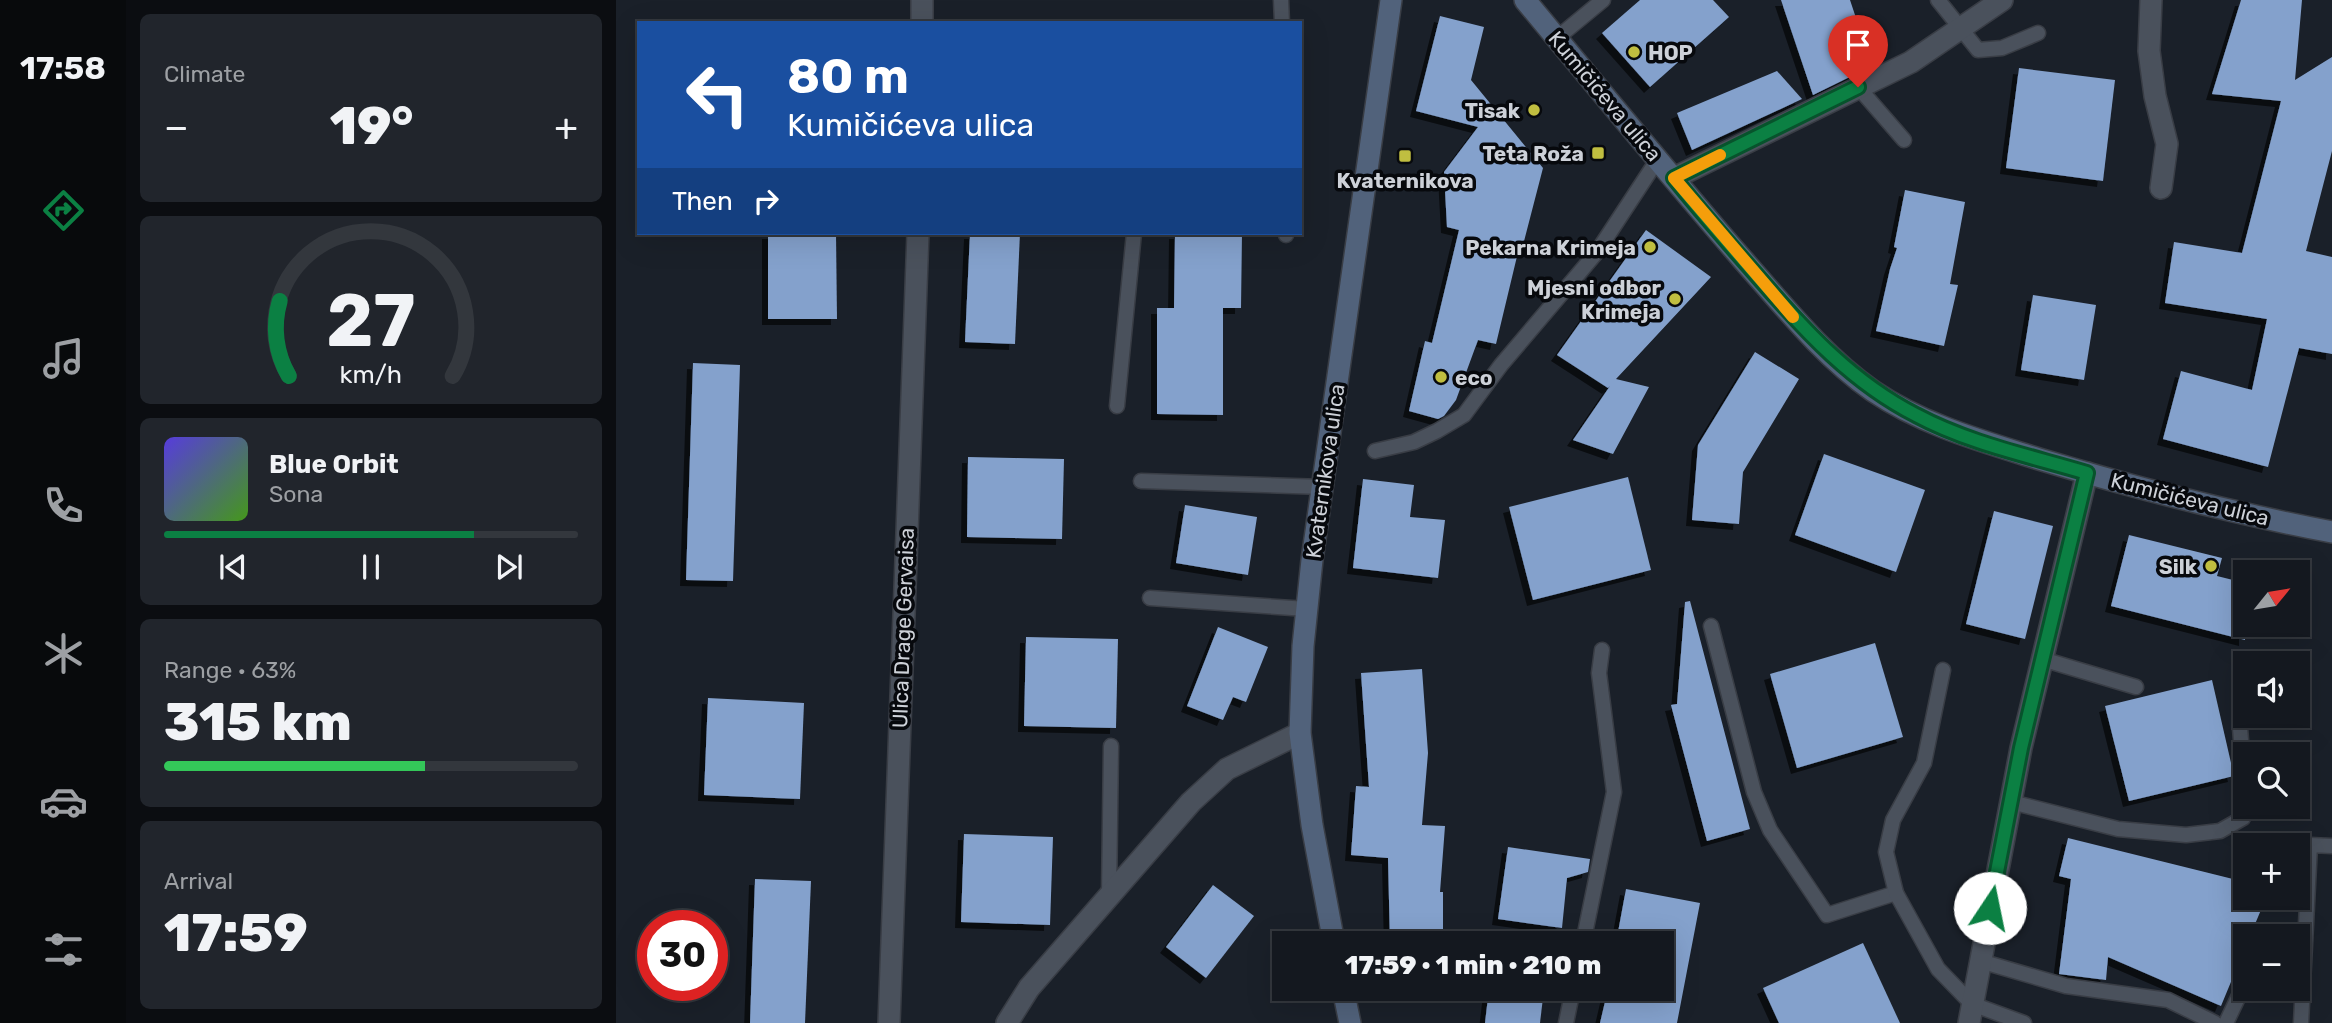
<!DOCTYPE html>
<html lang="en">
<head>
<meta charset="utf-8">
<style>
  body { margin:0; font-family:Rubik,sans-serif; background:#21252c; color:#f1f3f6; height:100vh; display:flex; flex-direction:column; font-size:26px; white-space:nowrap }
  * { box-sizing:border-box; margin:0 }
  p { font-size:23px; color:#9da0a4 }
  .icon { flex:none; width:38px; height:38px; fill:none; stroke:currentColor; stroke-width:2; stroke-linecap:round; stroke-linejoin:round }
  .map { position:relative; flex:1; overflow:hidden }
  .panel { display:flex; flex-direction:column; gap:14px; padding:14px; background:#0b0d11; width:490px }
  .panel>* { flex:none }
  .hud { position:absolute; left:21px; top:21px; width:665px; height:214px; border-radius:0px; box-shadow:0 7px 28px #0002,0 0 0 2px #33373d; background:#1a4fa0; color:#fff; overflow:hidden }
  .needle { width:46px; rotate:60deg }
  .tools { position:absolute; left:1617px; top:560px; display:grid; gap:14px }
  .tools a { display:grid; place-items:center; width:77px; height:77px; border-radius:0px; background:#14181f; box-shadow:0 7px 28px #0002,0 0 0 2px #33373d; font-size:35px }
  .speed { position:absolute; left:21px; top:910px; display:flex; gap:14px; font-size:35px; font-weight:700; text-align:center }
  .speed>* { display:grid; place-content:center; width:91px; height:91px; border-radius:50%; background:#14181f; box-shadow:0 7px 28px #0002,0 0 0 2px #33373d; line-height:1 }
  .speed .limit { border:10px solid #d22; background:#fff; color:#111 }
  .pin { position:absolute; display:grid; place-items:center; width:60px; height:60px; color:#fff; margin:-72px -30px; border-radius:50% 50% 50% 0; rotate:-45deg; box-shadow:0 0 7px #0007 }
  .pin .icon { rotate:45deg }
  .me { position:absolute; width:77px; margin:-38px; rotate:11deg; stroke-linejoin:round; filter:drop-shadow(0 0 5px #0008) }
  .turn { display:flex; align-items:center; gap:24px; height:147px; padding:0 35px; font-size:32px }
  .turn .icon { width:91px; height:91px; stroke-width:2.5 }
  .turn b { display:block; font-size:49px; line-height:60px }
  .then { display:flex; align-items:center; height:66px; padding:0 35px; background:#0003; gap:14px; font-size:26px }
  .big { font-size:52px; font-weight:800; line-height:1.1 }
  .panel .card { flex:1; display:flex; flex-direction:column; justify-content:center; gap:10px; min-width:0; padding:0 24px; border-radius:10px; background:#21252c }
  .panel .dial { align-items:center; gap:0 }
  .dial svg { height:182px; overflow:visible; fill:none; stroke:#33373d; stroke-width:7; stroke-linecap:round; text-anchor:middle }
  .dial text { fill:#f1f3f6; stroke:none }
  .song { display:flex; align-items:center; gap:21px }
  .cover { width:84px; height:84px; border-radius:10px; background:linear-gradient(135deg,hsl(250 70% 55%),hsl(100 70% 35%)) }
  .played { height:7px; border-radius:4px; background:linear-gradient(90deg,#0b8043 75%,#33373d 75%) }
  .keys { display:flex; justify-content:space-around; direction:ltr }
  .heat { display:flex; justify-content:space-between; align-items:center; font-size:38px; direction:ltr }
  .charge { height:10px; border-radius:5px; background:linear-gradient(90deg,#34c759 63%,#33373d 0) }
  .trip { position:absolute; left:656px; top:931px; width:402px; height:70px; border-radius:0px; background:#14181f; box-shadow:0 7px 28px #0002,0 0 0 2px #33373d; font-weight:800; line-height:70px; text-align:center }
  main { display:flex; flex:1; min-height:0 }
  .tabs { display:flex; flex-direction:column; width:126px; justify-content:space-around; align-items:center; background:#080a0c; color:#9da0a4 }
  .tabs .icon { width:49px; height:49px }
  .tabs .active { color:#0b8043 }
  .tabs b { font-size:32px; color:#f1f3f6 }
  .map>svg:first-child { display:block }
  .building { fill:#84a1cc; filter:url(#shadow) }
  .lines { fill:none; stroke-linecap:round; stroke-linejoin:round }
  .lane-casing { stroke:#393d45; stroke-width:17 }
  .street-casing { stroke:#393d45; stroke-width:24 }
  .secondary-casing { stroke:#393d45; stroke-width:24 }
  .lane { stroke:#4a515c; stroke-width:14 }
  .street { stroke:#4a515c; stroke-width:21 }
  .secondary { stroke:#51627b; stroke-width:21 }
  .route-casing { stroke:#07532c; stroke-width:18 }
  .route { stroke:#0b8043; stroke-width:12 }
  .slow { stroke:#f59e0b; stroke-width:12 }
  .poi-dot { fill:#c0be40; stroke:#07090d; stroke-width:2.5 }
  .labels { text-anchor:middle; dominant-baseline:central; stroke-width:7; stroke-linejoin:round; paint-order:stroke }
  .poi-label { font-size:21px; font-weight:bold; fill:#cdd1d8; stroke:#07090d; text-anchor:end }
  .street-label { font-size:21px; fill:#cdd1d8; stroke:#07090d }
</style>
</head>
<body>
<main>
<nav class="tabs">
<b>17:58</b>
<svg class="icon active" aria-label="directions" viewBox="0 0 24 24"><path d="M12 3l9 9-9 9-9-9zM9 14v-3h6M13 9l2 2-2 2"/></svg>
<svg class="icon" aria-label="music" viewBox="0 0 24 24"><path d="M9 18V5l10-2v13"/><circle cx="6" cy="18" r="3"/><circle cx="16" cy="16" r="3"/></svg>
<svg class="icon" aria-label="phone" viewBox="0 0 24 24"><path d="M5 4h4l2 5-3 2q2 4 5 5l2-3 5 2v4C11 20 4 13 5 4z"/></svg>
<svg class="icon" aria-label="climate" viewBox="0 0 24 24"><path d="M12 3v18M4 7l16 10M4 17L20 7"/></svg>
<svg class="icon" aria-label="car" viewBox="0 0 24 24"><path d="M5 17H2v-5l4-1 3-4h7l3 4 3 1v5h-3M9 17h6M6 11h13"/><circle cx="7" cy="17" r="2"/><circle cx="17" cy="17" r="2"/></svg>
<svg class="icon" aria-label="filters" viewBox="0 0 24 24"><path d="M4 7h16M4 17h16"/><circle cx="9" cy="7" r="2"/><circle cx="15" cy="17" r="2"/></svg>
</nav>
<section class="panel">
<div class="card"><p>Climate</p>
<div class="heat"><a>−</a><b class="big">19°</b><a>+</a></div>
</div>
<div class="card dial"><svg viewBox="0 0 100 80">
<path d="M14 69A42 42 0 1 1 86 69"/>
<path d="M14 69A42 42 0 0 1 10 36" stroke="#0b8043"/>
<text x="50" y="56" font-size="32" font-weight="700">27</text>
<text x="50" y="72" font-size="11">km/h</text>
</svg></div>
<div class="card">
<div class="song"><i class="cover"></i><div><b>Blue Orbit</b><p>Sona</p></div></div>
<div class="played"></div>
<div class="keys"><svg class="icon" aria-label="previous" viewBox="0 0 24 24"><path d="M18 5L8 12l10 7zM5 5v14"/></svg><svg class="icon" aria-label="pause" viewBox="0 0 24 24"><path d="M8 5v14M16 5v14"/></svg><svg class="icon" aria-label="next" viewBox="0 0 24 24"><path d="M6 5l10 7-10 7zM19 5v14"/></svg></div>
</div>
<div class="card"><p>Range · 63%</p><b class="big">315 km</b><div class="charge"></div></div>
<div class="card"><p>Arrival</p><b class="big">17:59</b></div>
</section>
<div class="map">
<svg width="1716" height="1023" viewBox="0 0 1716 1023">
  <defs>
    <filter id="shadow"><feDropShadow dx="-6" dy="6" stdDeviation="0" flood-color="#0009"/></filter>
  </defs>
  <rect width="100%" height="100%" fill="#1a2029"/>
  <g class="building">
    <polygon points="1024,0 1097,0 1113,17 1034,87 986,33"/>
    <polygon points="1165,0 1234,0 1256,66 1197,95"/>
    <polygon points="1625,0 1686,0 1679,80 1716,57 1716,151 1690,251 1716,257 1716,354 1683,348 1652,467 1547,439 1565,371 1636,390 1651,319 1549,303 1558,242 1626,253 1665,101 1596,94"/>
    <polygon points="824,16 868,27 855,80 927,168 906,249 903,248 880,344 862,340 840,400 828,416 822,419 793,411 809,341 816,343 843,230 831,227 828,172 862,127 800,111"/>
    <polygon points="1403,68 1499,80 1487,181 1390,168"/>
    <polygon points="1161,71 1186,99 1076,150 1061,113"/>
    <polygon points="1289,190 1349,202 1334,284 1342,285 1328,346 1260,331 1274,269 1281,248 1278,247"/>
    <polygon points="1030,230 1095,277 1000,379 1033,387 997,454 957,440 994,386 992,388 941,355"/>
    <polygon points="152,233 220,233 221,319 152,319"/>
    <polygon points="354,233 404,233 399,344 349,342"/>
    <polygon points="559,233 626,233 625,308 607,308 607,415 541,414 541,308 558,308"/>
    <polygon points="1417,295 1480,305 1468,380 1405,370"/>
    <polygon points="1139,352 1183,379 1127,472 1123,524 1076,520 1082,445"/>
    <polygon points="77,363 124,365 117,581 70,580"/>
    <polygon points="1208,454 1309,490 1280,572 1179,535"/>
    <polygon points="352,457 448,459 446,539 351,537"/>
    <polygon points="1012,477 1035,570 917,600 893,507"/>
    <polygon points="747,479 798,485 794,517 829,520 822,578 737,568"/>
    <polygon points="569,505 641,517 632,575 560,563"/>
    <polygon points="1378,511 1437,526 1409,639 1350,624"/>
    <polygon points="1513,535 1606,558 1601,576 1629,583 1629,640 1495,606"/>
    <polygon points="1074,601 1134,829 1091,841 1055,705 1061,704 1069,602"/>
    <polygon points="602,627 652,647 630,702 617,697 607,720 571,706"/>
    <polygon points="410,637 502,639 500,728 408,726"/>
    <polygon points="1259,643 1287,737 1181,768 1154,674"/>
    <polygon points="806,669 812,753 806,825 829,826 824,892 827,892 827,943 774,943 772,858 735,855 740,786 753,787 745,673"/>
    <polygon points="1596,680 1618,776 1513,801 1489,706"/>
    <polygon points="92,698 188,703 184,799 88,795"/>
    <polygon points="348,834 437,837 434,925 345,922"/>
    <polygon points="1452,838 1629,882 1629,898 1650,898 1634,936 1629,936 1629,948 1605,1006 1492,957 1490,980 1443,974 1455,879 1443,876"/>
    <polygon points="892,847 974,859 972,872 951,878 946,928 882,919"/>
    <polygon points="139,879 195,881 189,1023 134,1023"/>
    <polygon points="597,885 638,916 590,978 550,947"/>
    <polygon points="1010,889 1084,903 1061,1023 984,1023 992,989 1046,989 1046,943 1000,943"/>
    <polygon points="1247,943 1284,1023 1163,1023 1147,988"/>
    <polygon points="873,989 928,989 924,1023 869,1023"/>
  </g>
  <g class="lines">
    <defs>
      <g id="lane">
        <polyline points="665,0 666,23"/>
        <polyline points="1322,0 1362,50 1386,48 1422,33"/>
        <polyline points="941,38 987,0"/>
        <polyline points="1242,87 1288,140"/>
        <polyline points="670,233 670,235"/>
        <polyline points="501,406 518,233"/>
        <polyline points="759,451 798,442 821,431 848,415 885,365 981,252 1042,159"/>
        <polyline points="525,481 707,487"/>
        <polyline points="534,598 691,609"/>
        <polyline points="1095,626 1138,792 1154,830 1211,915 1280,893"/>
        <polyline points="1426,659 1520,687"/>
        <polyline points="1327,670 1308,763 1277,820 1270,852 1280,893 1322,969 1356,1004 1408,1023"/>
        <polyline points="1624,728 1629,789"/>
        <polyline points="1395,802 1502,829 1570,835 1604,831 1627,818 1631,807"/>
        <polyline points="493,896 495,746"/>
        <polyline points="967,943 998,792 983,673 986,650"/>
        <polyline points="1364,961 1450,986 1552,1000 1599,1023"/>
        <polyline points="950,1023 957,989"/>
        <polyline points="1610,1023 1629,983"/>
        <polyline points="1685,1023 1694,845 1716,846"/>
      </g>
      <g id="street">
        <polyline points="1535,0 1533,51 1539,96 1551,144 1545,188"/>
        <polyline points="306,23 306,0"/>
        <polyline points="1058,178 1295,62 1386,0"/>
        <polyline points="273,1023 302,233"/>
        <polyline points="391,1023 413,988 575,802 611,769 684,733"/>
        <polyline points="1353,1023 1405,748 1471,473"/>
      </g>
      <g id="secondary">
        <path d="M909,0C981,87 1053,175 1127,260C1167,305 1207,356 1257,391C1307,425 1366,441 1423,459C1519,488 1617,513 1716,532"/>
        <polyline points="718,943 696,825 684,733 687,646 696,560 775,0"/>
        <polyline points="727,989 734,1023"/>
      </g>
    </defs>
    <use href="#lane" class="lane-casing"/>
    <use href="#street" class="street-casing"/>
    <use href="#secondary" class="secondary-casing"/>
    <use href="#lane" class="lane"/>
    <use href="#street" class="street"/>
    <use href="#secondary" class="secondary"/>
  </g>
  <g class="lines">
    <defs>
      <path id="route" d="M1242,87L1058,178C1086,213 1115,246 1144,279C1190,332 1237,383 1300,415C1352,443 1414,456 1471,473L1405,748L1374,908"/>
    </defs>
    <use href="#route" class="route-casing"/>
    <use href="#route" class="route"/>
    <polyline class="slow" points="1104,155 1058,178 1177,317"/>
  </g>
  <g class="poi-dot">
    <circle cx="1018" cy="52" r="7"/>
    <circle cx="918" cy="110" r="7"/>
    <rect x="975" y="146" width="14" height="14" rx="3.5"/>
    <rect x="782" y="149" width="14" height="14" rx="3.5"/>
    <circle cx="1034" cy="247" r="7"/>
    <circle cx="1059" cy="299" r="7"/>
    <circle cx="825" cy="377" r="7"/>
    <circle cx="1595" cy="566" r="7"/>
  </g>
  <g class="labels">
    <g class="poi-label">
      <text x="1032" y="52" text-anchor="start">HOP</text>
      <text x="904" y="110">Tisak</text>
      <text x="968" y="153">Teta Roža</text>
      <text x="789" y="180" text-anchor="middle">Kvaternikova</text>
      <text x="1020" y="247">Pekarna Krimeja</text>
      <text x="1045" y="287">Mjesni odbor<tspan x="1045" dy="24">Krimeja</tspan></text>
      <text x="839" y="377" text-anchor="start">eco</text>
      <text x="1581" y="566">Silk</text>
    </g>
    <g class="street-label">
      <text transform="translate(989 96) rotate(50)">Kumičićeva ulica</text>
      <text transform="translate(709 471) rotate(-82)">Kvaternikova ulica</text>
      <text transform="translate(1574 499) rotate(14)">Kumičićeva ulica</text>
      <text transform="translate(287 628) rotate(-88)">Ulica Drage Gervaisa</text>
    </g>
  </g>
</svg>
<div class="tools">
<a><svg class="needle" viewBox="-14 -14 28 28"><path d="M0-13l5 13h-10z" fill="#e53935"/><path d="M0 13l5-13h-10z" fill="#9da0a4"/></svg></a>
<a><svg class="icon" aria-label="sound" viewBox="0 0 24 24"><path d="M4 9h4l5-4v14l-5-4H4zM17 9q2 3 0 6"/></svg></a>
<a><svg class="icon" aria-label="search" viewBox="0 0 24 24"><circle cx="10" cy="10" r="6"/><path d="M15 15l6 6"/></svg></a>
<a>+</a>
<a>−</a>
</div>
<div class="speed"><div class="limit">30</div></div>
<div class="pin" style="left:1242px;top:87px;background:#d93025"><svg class="icon" aria-label="arrive" viewBox="0 0 24 24"><path d="M6 21V4h12l-3 4 3 4H6"/></svg></div>
<svg class="me" style="left:1374px;top:908px" viewBox="-20 -20 40 40"><circle r="19" fill="#fff"/><path d="M0-13L10 11 0 6-10 11z" fill="#0b8043"/></svg>
<div class="trip">17:59 · 1 min · 210 m</div>
<div class="hud">
<div class="turn"><svg class="icon" aria-label="left" viewBox="0 0 24 24"><path d="M17 20v-9H6M10 6l-5 5 5 5"/></svg><div><b>80 m</b>Kumičićeva ulica</div></div>
<div class="then">Then<svg class="icon" aria-label="right" viewBox="0 0 24 24"><path d="M7 20v-9h11M14 6l5 5-5 5"/></svg></div>
</div>
</div>
</main>
</body>
</html>
